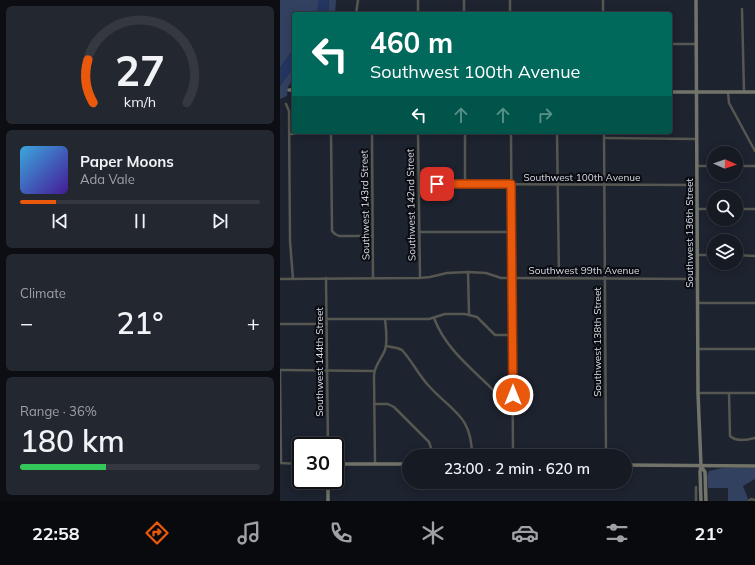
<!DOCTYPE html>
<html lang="en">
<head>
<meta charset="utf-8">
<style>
  body { margin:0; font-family:Mulish,sans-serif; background:#232730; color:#f1f3f6; height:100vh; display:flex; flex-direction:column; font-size:15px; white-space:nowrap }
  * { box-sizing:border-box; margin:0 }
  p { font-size:13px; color:#9ea1a6 }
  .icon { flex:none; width:22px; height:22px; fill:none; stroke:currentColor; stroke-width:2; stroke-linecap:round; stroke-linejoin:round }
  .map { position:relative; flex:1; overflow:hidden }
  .panel { display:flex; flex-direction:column; gap:6px; padding:6px; background:#0c0e13; width:280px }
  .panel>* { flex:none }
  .banner { position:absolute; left:12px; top:12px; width:380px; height:122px; border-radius:4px; box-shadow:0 2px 10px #0003,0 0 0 1px #353841; background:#00695c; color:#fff; overflow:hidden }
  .needle { width:26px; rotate:92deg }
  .fabs { position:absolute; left:427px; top:146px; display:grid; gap:8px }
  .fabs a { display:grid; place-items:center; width:36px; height:36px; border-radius:50%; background:#161a23; box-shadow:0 2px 10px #0003,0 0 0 1px #353841; font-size:20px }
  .speed { position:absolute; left:12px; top:437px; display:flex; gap:8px; font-size:20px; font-weight:700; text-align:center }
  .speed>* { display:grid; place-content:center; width:52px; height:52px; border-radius:50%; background:#161a23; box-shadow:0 2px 10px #0003,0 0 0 1px #353841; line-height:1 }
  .speed .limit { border:2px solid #111; border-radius:6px; background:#fff; color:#111 }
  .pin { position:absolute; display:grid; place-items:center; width:34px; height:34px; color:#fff; margin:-17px; border-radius:8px; box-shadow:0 2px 6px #0006 }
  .me { position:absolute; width:44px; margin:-22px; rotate:0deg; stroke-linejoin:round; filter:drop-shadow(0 0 3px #0008) }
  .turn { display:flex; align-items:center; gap:14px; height:84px; padding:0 12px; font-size:18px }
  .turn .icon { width:52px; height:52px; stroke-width:2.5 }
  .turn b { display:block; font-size:28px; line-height:34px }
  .lanes { display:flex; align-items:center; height:38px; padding:0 12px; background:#0003; justify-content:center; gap:20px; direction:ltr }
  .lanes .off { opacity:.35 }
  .big { font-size:30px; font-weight:600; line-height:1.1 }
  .panel .tile { flex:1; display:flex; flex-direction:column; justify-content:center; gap:6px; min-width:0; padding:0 14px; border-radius:6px; background:#232730 }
  .panel .dial { align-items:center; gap:0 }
  .dial svg { height:104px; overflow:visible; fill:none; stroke:#353841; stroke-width:7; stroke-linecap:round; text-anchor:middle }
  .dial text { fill:#f1f3f6; stroke:none }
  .song { display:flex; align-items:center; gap:12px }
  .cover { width:48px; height:48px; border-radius:6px; background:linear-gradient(135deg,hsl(200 70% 55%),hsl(260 70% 35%)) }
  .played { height:4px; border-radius:2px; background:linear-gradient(90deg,#ea580c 15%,#353841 15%) }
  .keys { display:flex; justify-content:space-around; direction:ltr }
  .heat { display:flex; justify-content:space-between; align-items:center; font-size:22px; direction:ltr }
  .charge { height:6px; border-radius:3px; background:linear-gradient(90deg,#34c759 36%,#353841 0) }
  .trip { position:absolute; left:122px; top:449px; width:230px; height:40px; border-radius:20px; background:#161a23; box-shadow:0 2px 10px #0003,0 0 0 1px #353841; font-weight:600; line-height:40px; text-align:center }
  .tab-bar { display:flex; height:64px; justify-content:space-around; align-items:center; background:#090a0e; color:#9ea1a6 }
  .tab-bar .icon { width:28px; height:28px }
  .tab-bar .current { color:#ea580c }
  .tab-bar b { font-size:18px; color:#f1f3f6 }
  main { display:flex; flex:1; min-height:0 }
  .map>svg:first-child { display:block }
  .green { fill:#334160 }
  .water { fill:#243562 }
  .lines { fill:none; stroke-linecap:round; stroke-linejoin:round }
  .street { stroke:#565750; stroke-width:2.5 }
  .secondary { stroke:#727469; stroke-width:3.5 }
  .route-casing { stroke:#983908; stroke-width:10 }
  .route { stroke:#ea580c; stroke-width:7 }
  .labels { text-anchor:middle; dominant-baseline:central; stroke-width:4; stroke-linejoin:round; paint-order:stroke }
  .street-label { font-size:10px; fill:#dbdfe7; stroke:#0a0c12 }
</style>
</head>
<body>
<main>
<section class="panel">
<div class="tile dial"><svg viewBox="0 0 100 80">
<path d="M14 69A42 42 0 1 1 86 69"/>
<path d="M14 69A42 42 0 0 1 10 36" stroke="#ea580c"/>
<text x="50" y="56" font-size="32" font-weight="700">27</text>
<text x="50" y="72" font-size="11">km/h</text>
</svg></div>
<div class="tile">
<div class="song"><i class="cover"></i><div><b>Paper Moons</b><p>Ada Vale</p></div></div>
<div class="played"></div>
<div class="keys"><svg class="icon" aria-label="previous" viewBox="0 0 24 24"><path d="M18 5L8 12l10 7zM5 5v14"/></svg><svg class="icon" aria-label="pause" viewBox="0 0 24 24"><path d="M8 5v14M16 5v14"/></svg><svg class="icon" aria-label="next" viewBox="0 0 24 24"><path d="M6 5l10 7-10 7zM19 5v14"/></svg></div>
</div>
<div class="tile"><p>Climate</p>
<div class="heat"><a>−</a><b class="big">21°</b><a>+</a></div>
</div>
<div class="tile"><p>Range · 36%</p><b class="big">180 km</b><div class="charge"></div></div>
</section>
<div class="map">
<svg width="475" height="501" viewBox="0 0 475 501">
  <rect width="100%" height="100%" fill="#1d232f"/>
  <g class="green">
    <polygon points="0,0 39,0 37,14 14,14 14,48 0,68"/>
    <polygon points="49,0 56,0 55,14 48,14"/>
    <polygon points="14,66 14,78 8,87 7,96 0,99 0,86"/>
    <polygon points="442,468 475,468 475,479 463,486 468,499 468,501 448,501 448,488 428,488 427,476 429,471"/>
  </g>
  <g class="water">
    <polygon points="39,0 49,0 48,14 37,14"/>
    <polygon points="14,48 14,66 0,86 0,68"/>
  </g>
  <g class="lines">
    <g class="street">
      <polyline points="138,0 138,14"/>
      <polyline points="184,0 184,14"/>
      <polyline points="230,0 230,14"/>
      <polyline points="323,0 323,14"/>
      <polyline points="462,9 464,92"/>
      <polyline points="76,14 78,0"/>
      <polyline points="390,44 416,44"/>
      <polyline points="448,92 449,103 475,151"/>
      <polyline points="6,104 9,111 10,241 13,279"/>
      <polyline points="51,132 52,231 55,234 59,236 93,236"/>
      <polyline points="92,132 93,278"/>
      <polyline points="138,132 140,277"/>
      <polyline points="185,132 185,183"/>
      <polyline points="231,132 233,456"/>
      <polyline points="277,132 279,278"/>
      <polyline points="324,132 326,456"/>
      <polyline points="10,134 51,132"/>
      <polyline points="324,138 417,139"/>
      <polyline points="417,166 434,166"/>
      <polyline points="456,166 475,166"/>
      <polyline points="139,184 417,185"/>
      <polyline points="417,209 434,209"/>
      <polyline points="456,209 475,209"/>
      <polyline points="139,232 232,232"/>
      <polyline points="417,255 434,255"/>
      <polyline points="456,255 475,256"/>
      <polyline points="188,272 189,314"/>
      <polyline points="46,278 48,446"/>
      <polyline points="0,279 140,278 150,277 167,273 188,272 206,273 221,278 228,278 417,279"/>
      <polyline points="418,303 475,303"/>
      <path d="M154,318C164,345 186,364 206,383C210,386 213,391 217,394L221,395H233"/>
      <polyline points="47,319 149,319 165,314 185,314 197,317 215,335 233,335"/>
      <polyline points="0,324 47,324"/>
      <path d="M106,346L117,348L122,350C132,361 138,374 148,385C172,412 192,415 192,456"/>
      <polyline points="418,349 475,349"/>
      <polyline points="0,370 94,371"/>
      <polyline points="0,370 1,463"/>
      <polyline points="418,393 475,393"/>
      <path d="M449,393L450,436C456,442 467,440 475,438"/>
      <polyline points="94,404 108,404 114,407 149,442 151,448 151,456"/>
      <polyline points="0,463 21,464"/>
      <path d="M95,464L94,376C94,366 101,360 105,350C108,341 106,329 105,319"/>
      <polyline points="416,501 416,487"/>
      <polyline points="469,501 471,499 475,500"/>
    </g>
    <g class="secondary">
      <polyline points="416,0 418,393 421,466 420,472 421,501"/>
      <polyline points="9,90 14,90"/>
      <polyline points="390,92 475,92"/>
      <polyline points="55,464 129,464"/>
      <polyline points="345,465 475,466"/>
      <polyline points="421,466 425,472 426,501"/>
      <polyline points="48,501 48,480"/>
    </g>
  </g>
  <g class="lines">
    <defs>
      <polyline id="route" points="157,184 231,184 233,395"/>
    </defs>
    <use href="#route" class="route-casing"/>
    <use href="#route" class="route"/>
  </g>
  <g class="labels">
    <g class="street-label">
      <text x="302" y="177">Southwest 100th Avenue</text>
      <text transform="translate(85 205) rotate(-91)">Southwest 143rd Street</text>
      <text transform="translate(131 205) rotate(-91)">Southwest 142nd Street</text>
      <text transform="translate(409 233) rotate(-90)">Southwest 136th Street</text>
      <text x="304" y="270">Southwest 99th Avenue</text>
      <text transform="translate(317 342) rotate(-90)">Southwest 138th Street</text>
      <text transform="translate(39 362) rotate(-90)">Southwest 144th Street</text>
    </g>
  </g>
</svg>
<div class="fabs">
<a><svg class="needle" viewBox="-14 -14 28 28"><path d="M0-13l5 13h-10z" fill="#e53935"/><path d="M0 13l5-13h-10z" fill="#9ea1a6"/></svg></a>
<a><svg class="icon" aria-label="search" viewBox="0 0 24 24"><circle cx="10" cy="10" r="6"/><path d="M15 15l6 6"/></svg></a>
<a><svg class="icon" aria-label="layers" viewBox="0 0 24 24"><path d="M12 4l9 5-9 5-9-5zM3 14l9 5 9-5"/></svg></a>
</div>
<div class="speed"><div class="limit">30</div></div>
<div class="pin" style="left:157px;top:184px;background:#d93025"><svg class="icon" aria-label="arrive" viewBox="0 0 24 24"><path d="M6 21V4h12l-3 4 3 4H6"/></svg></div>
<svg class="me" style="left:233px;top:395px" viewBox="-20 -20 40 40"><circle r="17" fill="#ea580c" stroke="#fff" stroke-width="3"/><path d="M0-11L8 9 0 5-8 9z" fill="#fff"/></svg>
<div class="trip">23:00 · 2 min · 620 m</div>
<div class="banner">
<div class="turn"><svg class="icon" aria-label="left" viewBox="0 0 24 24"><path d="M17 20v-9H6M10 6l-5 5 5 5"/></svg><div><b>460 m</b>Southwest 100th Avenue</div></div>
<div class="lanes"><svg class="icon" aria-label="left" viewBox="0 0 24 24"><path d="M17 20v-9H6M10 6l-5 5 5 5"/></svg><svg class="icon off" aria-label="ahead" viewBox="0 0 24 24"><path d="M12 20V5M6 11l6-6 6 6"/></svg><svg class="icon off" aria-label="ahead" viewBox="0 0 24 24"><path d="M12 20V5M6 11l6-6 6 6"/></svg><svg class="icon off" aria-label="right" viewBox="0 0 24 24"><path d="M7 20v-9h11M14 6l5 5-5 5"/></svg></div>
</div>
</div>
</main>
<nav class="tab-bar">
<b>22:58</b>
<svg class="icon current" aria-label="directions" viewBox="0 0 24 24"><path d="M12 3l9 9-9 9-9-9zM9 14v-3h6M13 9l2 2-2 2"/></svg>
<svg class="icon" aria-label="music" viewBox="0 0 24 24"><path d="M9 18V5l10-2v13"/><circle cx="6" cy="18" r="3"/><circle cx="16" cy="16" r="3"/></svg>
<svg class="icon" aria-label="phone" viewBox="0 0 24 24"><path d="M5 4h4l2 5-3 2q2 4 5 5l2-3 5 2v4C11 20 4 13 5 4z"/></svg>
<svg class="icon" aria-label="climate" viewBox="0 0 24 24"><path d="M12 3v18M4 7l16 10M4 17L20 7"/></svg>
<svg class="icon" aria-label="car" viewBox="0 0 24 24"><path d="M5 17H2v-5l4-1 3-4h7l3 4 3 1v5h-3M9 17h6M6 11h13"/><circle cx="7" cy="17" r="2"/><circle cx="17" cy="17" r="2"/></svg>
<svg class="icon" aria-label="filters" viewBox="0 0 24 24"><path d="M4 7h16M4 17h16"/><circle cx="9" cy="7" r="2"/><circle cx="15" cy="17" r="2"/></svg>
<b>21°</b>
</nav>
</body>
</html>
